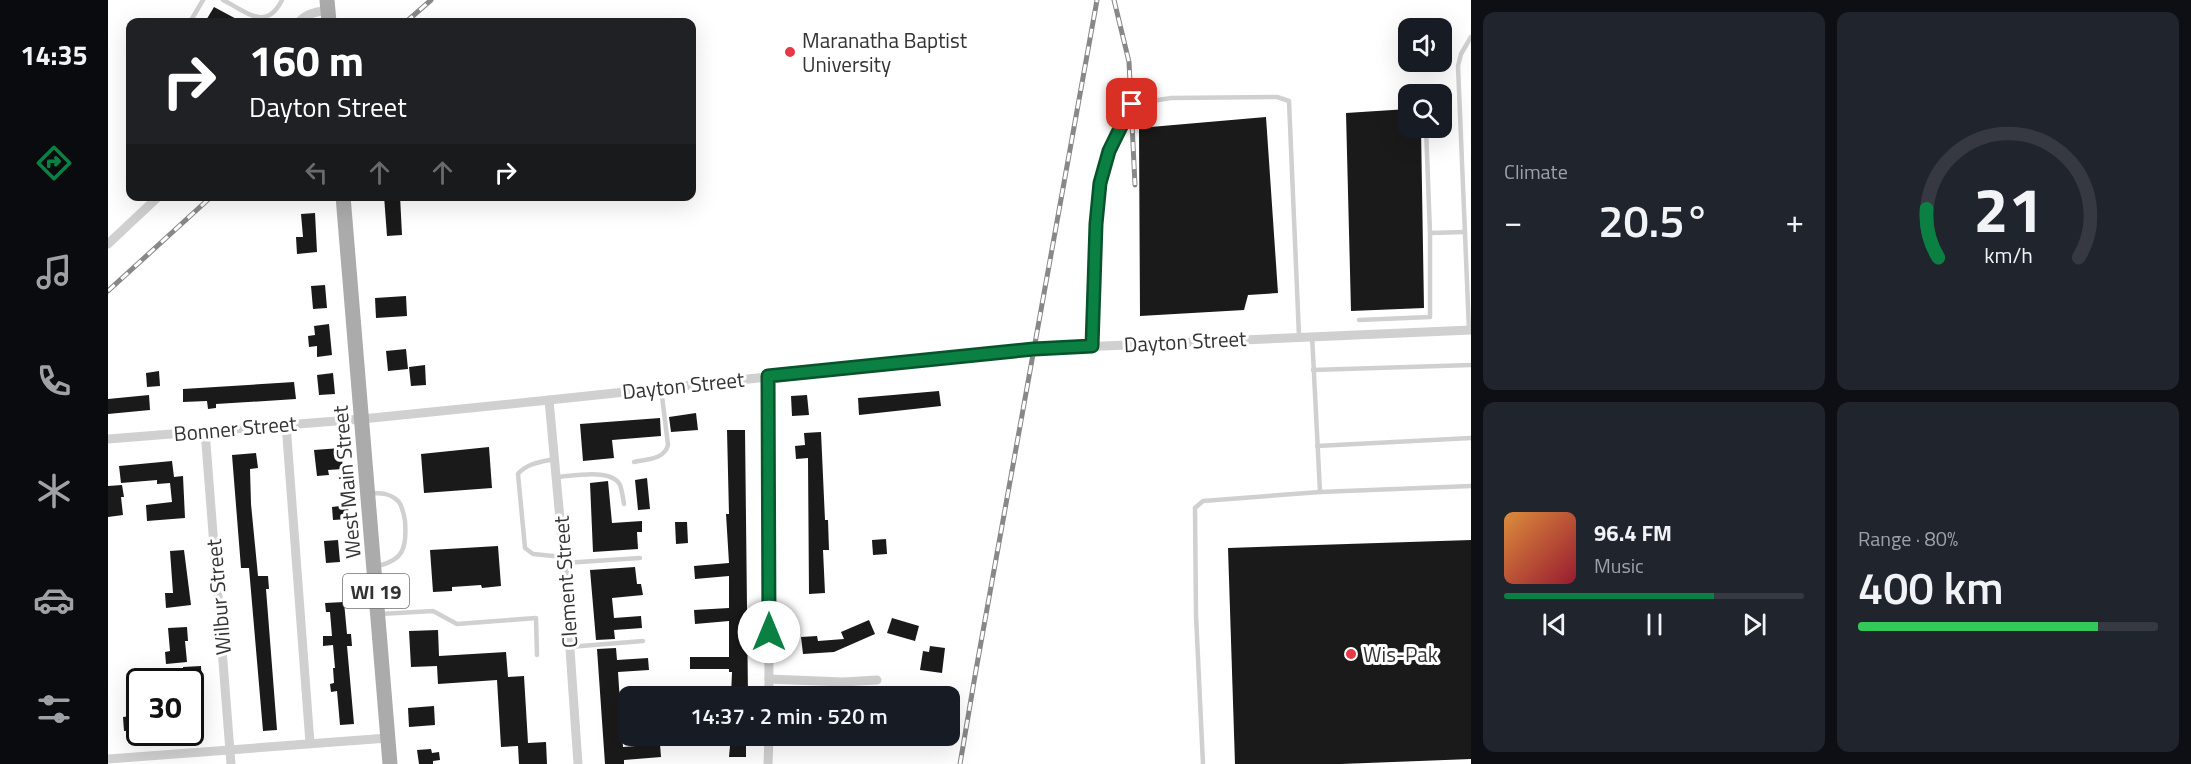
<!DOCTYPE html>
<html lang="en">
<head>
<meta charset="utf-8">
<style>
  body { margin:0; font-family:"Titillium Web",sans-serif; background:#20242c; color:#f1f3f6; height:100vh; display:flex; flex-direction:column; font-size:22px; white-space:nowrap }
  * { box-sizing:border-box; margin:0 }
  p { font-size:20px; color:#9ea1a6 }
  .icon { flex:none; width:33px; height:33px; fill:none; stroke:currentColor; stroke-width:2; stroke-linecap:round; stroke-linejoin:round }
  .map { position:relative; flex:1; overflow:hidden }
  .details { display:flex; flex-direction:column; gap:12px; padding:12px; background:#0d0f14; width:720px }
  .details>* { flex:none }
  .hud { position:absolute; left:18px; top:18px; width:570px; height:183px; border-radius:12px; box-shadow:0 6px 24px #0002; background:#202124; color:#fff; overflow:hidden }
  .buttons { position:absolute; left:1290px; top:18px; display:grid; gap:12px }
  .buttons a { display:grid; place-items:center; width:54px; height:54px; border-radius:12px; background:#171b24; box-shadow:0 6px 24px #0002; font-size:30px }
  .speed { position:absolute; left:18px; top:668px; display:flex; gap:12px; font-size:30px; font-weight:700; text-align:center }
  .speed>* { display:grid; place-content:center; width:78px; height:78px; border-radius:50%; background:#171b24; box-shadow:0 6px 24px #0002; line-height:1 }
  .speed .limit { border:3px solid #111; border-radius:9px; background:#fff; color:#111 }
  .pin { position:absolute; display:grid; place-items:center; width:51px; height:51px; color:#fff; margin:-26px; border-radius:12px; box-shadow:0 3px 9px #0006 }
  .me { position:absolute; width:66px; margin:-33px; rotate:0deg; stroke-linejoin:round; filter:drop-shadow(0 0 4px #0008) }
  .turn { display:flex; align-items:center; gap:21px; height:126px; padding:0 24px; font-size:27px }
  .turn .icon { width:78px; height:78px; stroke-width:2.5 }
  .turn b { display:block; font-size:42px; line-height:51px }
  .lanes { display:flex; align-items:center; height:57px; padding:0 24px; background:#0003; justify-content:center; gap:30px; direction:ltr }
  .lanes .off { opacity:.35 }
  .big { font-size:45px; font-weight:600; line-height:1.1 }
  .details .card { flex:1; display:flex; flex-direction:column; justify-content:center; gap:9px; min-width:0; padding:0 21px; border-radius:12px; background:#20242c }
  .details .dial { align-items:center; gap:0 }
  .dial svg { height:156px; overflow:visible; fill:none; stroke:#363941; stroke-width:7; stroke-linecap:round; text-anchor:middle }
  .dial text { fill:#f1f3f6; stroke:none }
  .song { display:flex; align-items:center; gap:18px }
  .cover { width:72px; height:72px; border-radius:9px; background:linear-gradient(135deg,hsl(30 70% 55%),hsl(350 70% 35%)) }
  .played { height:6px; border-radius:3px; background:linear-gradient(90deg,#0b8043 70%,#363941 70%) }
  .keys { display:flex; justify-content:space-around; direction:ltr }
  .heat { display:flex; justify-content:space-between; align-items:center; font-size:33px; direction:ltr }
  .charge { height:9px; border-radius:4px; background:linear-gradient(90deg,#34c759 80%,#363941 0) }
  .details .tiles { flex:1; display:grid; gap:12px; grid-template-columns:repeat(2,1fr) }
  .trip { position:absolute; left:510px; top:686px; width:342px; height:60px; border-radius:12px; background:#171b24; box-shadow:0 6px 24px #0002; font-weight:600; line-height:60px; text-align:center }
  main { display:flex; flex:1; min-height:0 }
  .tab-bar { display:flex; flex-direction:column; width:108px; justify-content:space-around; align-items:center; background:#090b0e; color:#9ea1a6 }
  .tab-bar .icon { width:42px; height:42px }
  .tab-bar .active { color:#0b8043 }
  .tab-bar b { font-size:27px; color:#f1f3f6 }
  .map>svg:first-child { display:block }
  .building { fill:#1a1a1a }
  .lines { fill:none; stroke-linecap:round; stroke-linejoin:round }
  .service { stroke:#d0d0d0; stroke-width:4.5 }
  .minor { stroke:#d0d0d0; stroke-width:9 }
  .primary { stroke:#ababab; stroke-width:15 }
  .rail-casing { stroke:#888; stroke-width:5 }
  .rail { stroke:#fff; stroke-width:3; stroke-dasharray:9; stroke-linecap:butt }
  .route-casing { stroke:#07532c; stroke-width:15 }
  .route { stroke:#0b8043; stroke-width:10 }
  .poi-dot { fill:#e63946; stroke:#fff; stroke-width:2 }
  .labels { text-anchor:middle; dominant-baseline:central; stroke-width:6; stroke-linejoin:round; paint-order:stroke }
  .shield { fill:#fff; stroke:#707070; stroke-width:1.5 }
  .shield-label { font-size:20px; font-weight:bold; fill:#333 }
  .poi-label { font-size:21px; fill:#333; stroke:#fff; text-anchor:start }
  .street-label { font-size:21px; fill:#333; stroke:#fff }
</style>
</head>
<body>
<main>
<nav class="tab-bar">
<b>14:35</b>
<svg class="icon active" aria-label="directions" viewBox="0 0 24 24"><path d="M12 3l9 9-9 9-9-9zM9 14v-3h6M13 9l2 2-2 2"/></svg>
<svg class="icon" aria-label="music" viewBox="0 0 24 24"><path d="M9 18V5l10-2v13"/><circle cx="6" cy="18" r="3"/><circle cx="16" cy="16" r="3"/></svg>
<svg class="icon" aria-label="phone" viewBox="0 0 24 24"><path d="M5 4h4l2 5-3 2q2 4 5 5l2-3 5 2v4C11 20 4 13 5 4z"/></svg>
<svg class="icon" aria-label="climate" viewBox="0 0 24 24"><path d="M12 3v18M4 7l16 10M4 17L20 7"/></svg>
<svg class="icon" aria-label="car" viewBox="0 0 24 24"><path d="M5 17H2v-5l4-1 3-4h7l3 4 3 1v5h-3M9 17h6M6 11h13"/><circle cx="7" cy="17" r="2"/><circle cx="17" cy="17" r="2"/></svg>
<svg class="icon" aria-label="filters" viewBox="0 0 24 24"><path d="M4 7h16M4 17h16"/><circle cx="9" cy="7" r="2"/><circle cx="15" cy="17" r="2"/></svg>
</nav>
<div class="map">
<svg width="1363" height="764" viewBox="0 0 1363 764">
  <rect width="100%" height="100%" fill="#fff"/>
  <g class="building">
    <polygon points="106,7 134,22 97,22"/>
    <polygon points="1300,109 1300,128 1313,128 1316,308 1243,311 1238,113"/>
    <polygon points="1158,117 1170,293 1140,295 1136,310 1032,316 1031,128"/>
    <polygon points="276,196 292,196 294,235 279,236"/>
    <polygon points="207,213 209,252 189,254 188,237 195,237 193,214"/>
    <polygon points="217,285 219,308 205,309 203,286"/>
    <polygon points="298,296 299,316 268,318 267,298"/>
    <polygon points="221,324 224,355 209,357 209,346 201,347 200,336 207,335 206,326"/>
    <polygon points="298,349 300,369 280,371 278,351"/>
    <polygon points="317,365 318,385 303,386 301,367"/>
    <polygon points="51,371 52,386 39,387 38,373"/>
    <polygon points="225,373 227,394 211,395 209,375"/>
    <polygon points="186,382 188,399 108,404 108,408 100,409 99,401 75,402 75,389"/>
    <polygon points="831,391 833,406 751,415 750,398"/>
    <polygon points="41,395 42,410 0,414 0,399"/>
    <polygon points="699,395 701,415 684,416 683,396"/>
    <polygon points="588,413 590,430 563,432 561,417"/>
    <polygon points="552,418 553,436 504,440 506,458 475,461 472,424"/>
    <polygon points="619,430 637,430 640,696 623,696 624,672 621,672 621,669 582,669 582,657 621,657 621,621 587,624 586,610 621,608 621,576 587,579 586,566 621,563 618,514 621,514"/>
    <polygon points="713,432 717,520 720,520 721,550 715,550 717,593 701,594 700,458 688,459 687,446 697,445 696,433"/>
    <polygon points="381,447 384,488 316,493 313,454"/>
    <polygon points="233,448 235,469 220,470 221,475 209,476 206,450"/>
    <polygon points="148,453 150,468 142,469 143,504 150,576 160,576 161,589 158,589 169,730 155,731 141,568 133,568 124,455"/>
    <polygon points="64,461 66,477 75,476 77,518 39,521 38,505 64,502 62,483 49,484 49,480 13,483 11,466"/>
    <polygon points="539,478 542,509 530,510 527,480"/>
    <polygon points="500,481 504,523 534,521 534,532 529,532 530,549 485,552 482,483"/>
    <polygon points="14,485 16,497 13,497 15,515 0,517 0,486"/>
    <polygon points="240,505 241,519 225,520 224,507"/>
    <polygon points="567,522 579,522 580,543 568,544"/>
    <polygon points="778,539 779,554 765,555 764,540"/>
    <polygon points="230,540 232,562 218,563 216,541"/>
    <polygon points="1363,540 1363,759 1233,764 1127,764 1120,548"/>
    <polygon points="390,546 393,586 374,588 373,585 344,587 344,591 325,592 322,550"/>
    <polygon points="76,550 83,605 58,608 57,593 65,593 62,551"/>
    <polygon points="527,567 529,584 533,584 535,595 504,598 506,618 533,616 534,628 506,630 507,639 488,640 482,570"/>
    <polygon points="236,602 239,634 243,634 244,646 239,646 246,724 232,725 229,691 223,692 222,684 226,683 225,668 227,668 225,645 215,646 215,636 224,636 222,612 218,612 217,603"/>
    <polygon points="784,618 811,626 807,641 779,633"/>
    <polygon points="761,620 767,634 726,652 695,654 693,637 709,636 710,641 736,639 733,632"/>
    <polygon points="79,627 80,641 77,641 79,662 58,664 57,652 62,651 60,628"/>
    <polygon points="330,630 331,656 398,652 400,677 416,676 420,743 438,742 439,764 411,764 410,746 393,747 389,680 330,684 329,666 303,667 301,631"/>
    <polygon points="822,646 837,648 834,673 812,670 815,651 821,652"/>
    <polygon points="508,648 509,660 540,658 541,670 510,672 515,747 552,744 553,757 516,760 516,764 497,764 489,649"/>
    <polygon points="93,666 94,688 89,688 92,721 82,722 82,681 76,681 75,667"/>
    <polygon points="607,687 608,696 580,696 580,690"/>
    <polygon points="326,706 327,725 301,727 300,708"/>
    <polygon points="32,715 32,730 16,731 15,717"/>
    <polygon points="623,735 638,735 638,757 621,757"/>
    <polygon points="323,749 324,753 331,752 332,760 325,761 325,764 311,764 309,750"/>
  </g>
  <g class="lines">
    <g class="service">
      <path d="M115,0C139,12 158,32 174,0"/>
      <polyline points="82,22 95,0"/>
      <polyline points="1318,128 1322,233 1357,232"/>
      <polyline points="1251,320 1322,317 1322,233"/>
      <polyline points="1361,330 1350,66 1353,54 1363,37"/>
      <polyline points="1204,335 1212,492 1363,486"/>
      <polyline points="984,346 988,224 992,183 1001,151 1024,104 1063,98 1169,97 1181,101 1191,336"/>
      <polyline points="1205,370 1363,365"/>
      <polyline points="1209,446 1363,438"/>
      <path d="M447,459C433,462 419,463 410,474L417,548L425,554L455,557"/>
      <path d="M526,462C539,459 556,460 560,445L553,388"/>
      <path d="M449,477C465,476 504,468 512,485C514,490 515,498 516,504"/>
      <path d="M262,493C272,493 281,493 289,500C294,504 296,515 297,521C299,547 296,561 268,566"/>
      <polyline points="456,563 532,558"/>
      <polyline points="272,614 325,611 349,624 428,618 429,655"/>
      <polyline points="461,647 535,641"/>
      <polyline points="1095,764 1088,615 1087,508 1095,501 1212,492"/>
    </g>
    <g class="minor">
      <path d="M191,22C199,13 209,12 220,10"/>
      <polyline points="0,244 51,196"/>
      <polyline points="660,376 661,696"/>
      <polyline points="441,400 456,563 470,764"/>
      <polyline points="178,424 202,743"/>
      <polyline points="97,431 123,764"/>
      <polyline points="0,439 254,419 441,400 926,349 1363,330"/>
      <polyline points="661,679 735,682 769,680"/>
      <polyline points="0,759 280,738"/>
      <polyline points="660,764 661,735"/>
    </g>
    <g class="primary">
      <polyline points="219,0 221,22"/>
      <polyline points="235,196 282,764"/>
    </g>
    <defs>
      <g id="rail">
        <polyline points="1006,0 1021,62 1027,185"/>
        <polyline points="298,22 323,0"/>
        <polyline points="0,291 104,196"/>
        <polyline points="852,764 868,670 989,0"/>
      </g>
    </defs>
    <use href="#rail" class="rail-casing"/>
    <use href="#rail" class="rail"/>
  </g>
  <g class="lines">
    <defs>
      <polyline id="route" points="661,632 660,376 926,349 984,346 988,224 992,183 1001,151 1024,104"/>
    </defs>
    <use href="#route" class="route-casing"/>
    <use href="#route" class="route"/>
  </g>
  <g class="poi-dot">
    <circle cx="682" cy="52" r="6"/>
    <circle cx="1243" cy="654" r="6"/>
  </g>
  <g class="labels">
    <rect class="shield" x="235" y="574" width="66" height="34" rx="4.5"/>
    <g class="shield-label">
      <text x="268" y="591">WI 19</text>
    </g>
    <g class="poi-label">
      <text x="694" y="40">Maranatha Baptist<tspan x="694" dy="24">University</tspan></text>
      <text x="1255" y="654">Wis-Pak</text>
    </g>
    <g class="street-label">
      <text transform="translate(1077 341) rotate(-3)">Dayton Street</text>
      <text transform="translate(575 385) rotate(-6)">Dayton Street</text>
      <text transform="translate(127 428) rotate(-5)">Bonner Street</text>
      <text transform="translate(238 482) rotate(-95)">West Main Street</text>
      <text transform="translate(457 582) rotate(-94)">Clement Street</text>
      <text transform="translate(110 597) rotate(-95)">Wilbur Street</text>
    </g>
  </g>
</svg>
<div class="buttons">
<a><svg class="icon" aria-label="sound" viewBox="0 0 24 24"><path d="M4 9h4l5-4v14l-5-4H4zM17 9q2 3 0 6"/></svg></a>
<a><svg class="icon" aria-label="search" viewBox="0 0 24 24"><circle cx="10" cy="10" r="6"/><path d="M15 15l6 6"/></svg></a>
</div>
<div class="speed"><div class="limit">30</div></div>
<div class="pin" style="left:1024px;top:104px;background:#d93025"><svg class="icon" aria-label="arrive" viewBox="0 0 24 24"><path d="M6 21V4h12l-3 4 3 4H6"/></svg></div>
<svg class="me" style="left:661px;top:632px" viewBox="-20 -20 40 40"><circle r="19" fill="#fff"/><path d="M0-13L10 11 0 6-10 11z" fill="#0b8043"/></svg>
<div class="trip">14:37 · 2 min · 520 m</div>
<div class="hud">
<div class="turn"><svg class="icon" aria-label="right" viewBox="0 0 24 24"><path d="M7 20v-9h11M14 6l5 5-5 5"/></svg><div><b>160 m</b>Dayton Street</div></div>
<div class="lanes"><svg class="icon off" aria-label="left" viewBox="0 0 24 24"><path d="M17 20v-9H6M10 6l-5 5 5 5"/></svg><svg class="icon off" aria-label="ahead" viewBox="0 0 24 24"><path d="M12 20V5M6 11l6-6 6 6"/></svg><svg class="icon off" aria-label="ahead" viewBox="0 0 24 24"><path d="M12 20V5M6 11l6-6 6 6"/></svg><svg class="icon" aria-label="right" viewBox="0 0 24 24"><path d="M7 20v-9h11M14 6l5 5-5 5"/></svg></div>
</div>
</div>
<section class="details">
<div class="tiles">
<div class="card"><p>Climate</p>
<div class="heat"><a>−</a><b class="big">20.5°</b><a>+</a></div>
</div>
<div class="card dial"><svg viewBox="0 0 100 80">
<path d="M14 69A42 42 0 1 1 86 69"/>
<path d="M14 69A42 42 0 0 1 8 44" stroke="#0b8043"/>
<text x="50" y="56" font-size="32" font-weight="700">21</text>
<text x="50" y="72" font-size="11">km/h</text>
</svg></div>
<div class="card">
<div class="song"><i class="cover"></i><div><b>96.4 FM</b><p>Music</p></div></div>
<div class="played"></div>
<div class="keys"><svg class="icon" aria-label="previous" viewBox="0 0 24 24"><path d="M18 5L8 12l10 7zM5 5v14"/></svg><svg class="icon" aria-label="pause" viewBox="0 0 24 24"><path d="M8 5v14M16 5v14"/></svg><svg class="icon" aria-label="next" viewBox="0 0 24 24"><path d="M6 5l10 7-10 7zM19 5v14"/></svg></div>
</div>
<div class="card"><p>Range · 80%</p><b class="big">400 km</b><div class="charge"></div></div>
</div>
</section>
</main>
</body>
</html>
